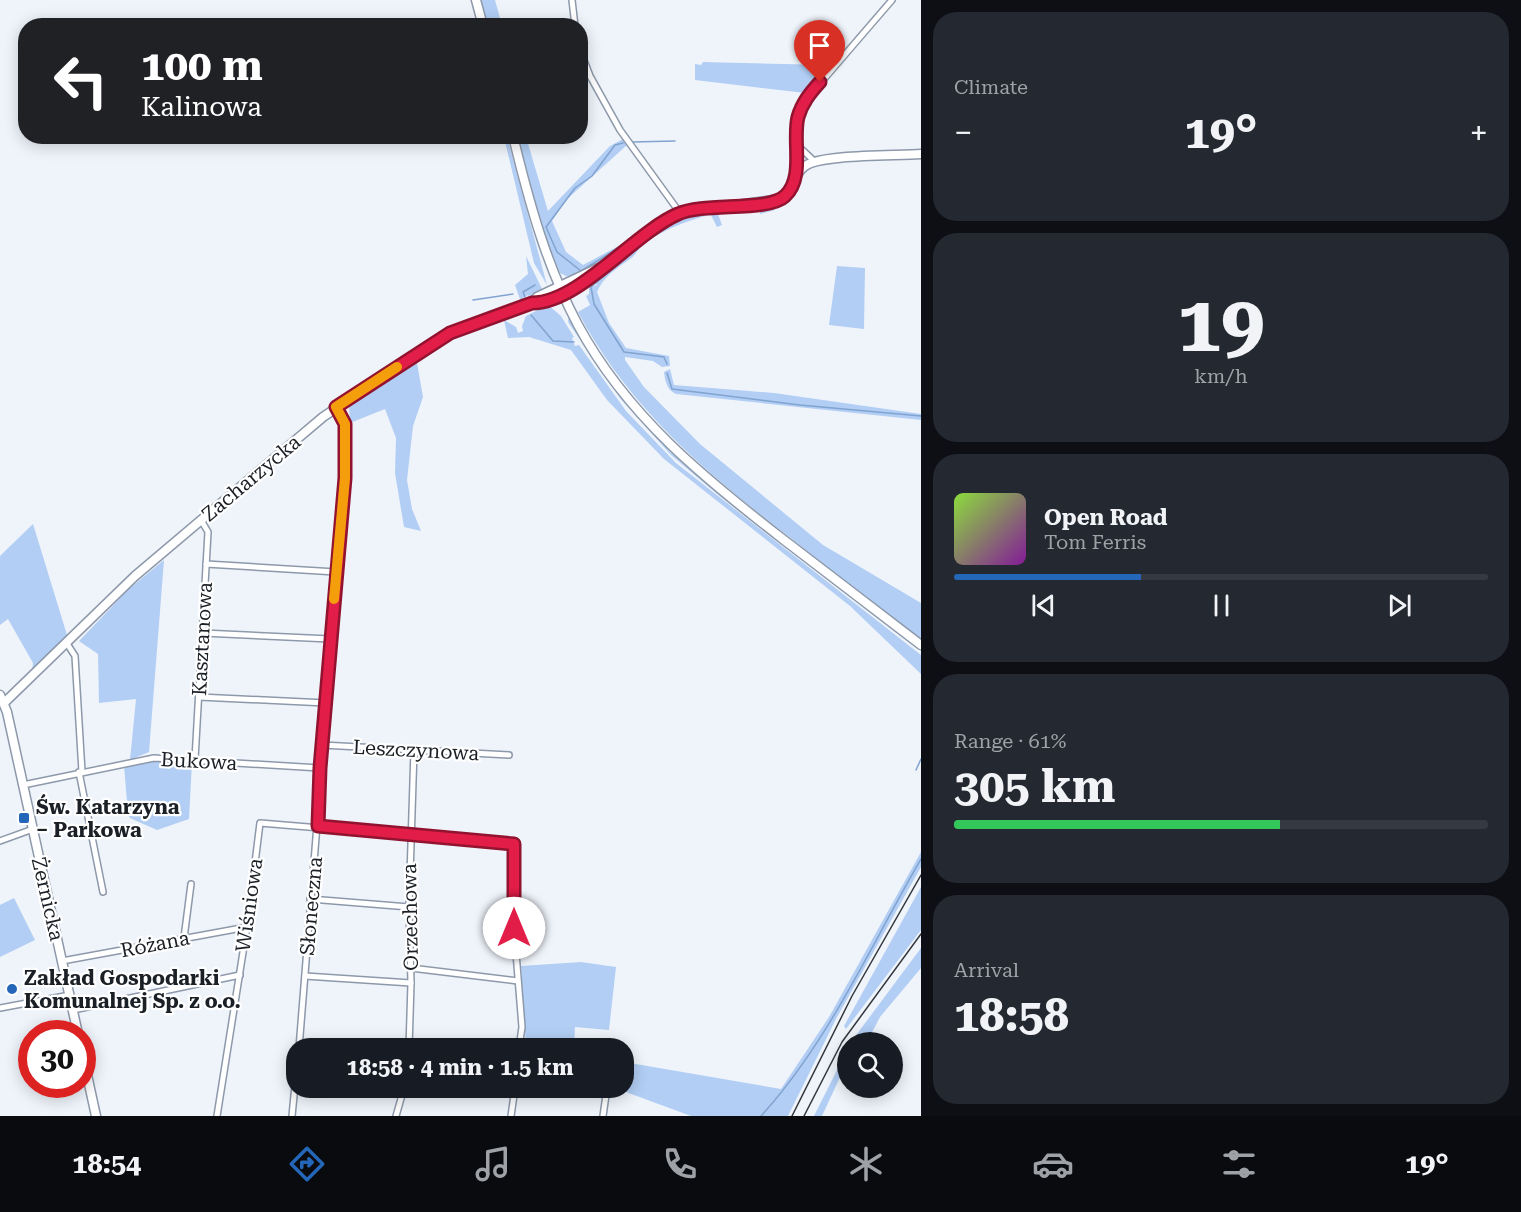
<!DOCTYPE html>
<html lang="en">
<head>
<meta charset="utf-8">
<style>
  body { margin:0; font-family:"Roboto Serif",serif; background:#242831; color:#f1f3f6; height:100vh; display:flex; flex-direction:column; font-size:22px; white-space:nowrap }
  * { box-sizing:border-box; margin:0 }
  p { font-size:20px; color:#9ea1a6 }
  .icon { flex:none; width:33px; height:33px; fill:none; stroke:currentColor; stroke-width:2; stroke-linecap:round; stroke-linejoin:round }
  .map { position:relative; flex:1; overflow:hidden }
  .sheet { display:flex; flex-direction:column; gap:12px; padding:12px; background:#0d0f14; width:600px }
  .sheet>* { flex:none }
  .hud { position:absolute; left:18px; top:18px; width:570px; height:126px; border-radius:24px; box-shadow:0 3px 15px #0003; background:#202124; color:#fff; overflow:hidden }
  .controls { position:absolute; left:837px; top:1032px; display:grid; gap:12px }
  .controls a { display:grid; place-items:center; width:66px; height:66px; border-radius:50%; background:#171b24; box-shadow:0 3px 15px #0003; font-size:30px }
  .speed { position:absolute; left:18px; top:1020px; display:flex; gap:12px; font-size:30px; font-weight:700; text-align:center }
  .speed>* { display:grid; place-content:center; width:78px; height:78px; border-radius:50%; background:#171b24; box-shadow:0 3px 15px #0003; line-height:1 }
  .speed .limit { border:9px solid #d22; background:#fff; color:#111 }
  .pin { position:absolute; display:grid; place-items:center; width:51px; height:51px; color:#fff; margin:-62px -26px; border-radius:50% 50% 50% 0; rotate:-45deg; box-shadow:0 0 6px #0007 }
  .pin .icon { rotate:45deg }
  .me { position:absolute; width:66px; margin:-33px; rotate:0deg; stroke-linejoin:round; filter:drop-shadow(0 0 4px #0008) }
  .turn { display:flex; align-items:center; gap:21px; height:126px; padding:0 24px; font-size:27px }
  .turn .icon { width:78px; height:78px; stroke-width:2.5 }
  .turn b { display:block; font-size:42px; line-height:51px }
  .big { font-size:45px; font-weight:700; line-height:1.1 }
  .sheet .tile { flex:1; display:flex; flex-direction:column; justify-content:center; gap:9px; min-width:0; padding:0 21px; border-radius:24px; background:#242831 }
  .sheet .dial { align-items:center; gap:0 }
  .dial b { font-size:78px; line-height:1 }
  .song { display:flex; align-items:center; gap:18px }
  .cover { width:72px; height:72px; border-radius:9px; background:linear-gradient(135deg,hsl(90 70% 55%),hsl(290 70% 35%)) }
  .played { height:6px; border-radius:3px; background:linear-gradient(90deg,#2466b7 35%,#363941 35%) }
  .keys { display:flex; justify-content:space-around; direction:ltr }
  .heat { display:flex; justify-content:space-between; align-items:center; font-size:33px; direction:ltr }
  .charge { height:9px; border-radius:4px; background:linear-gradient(90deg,#34c759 61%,#363941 0) }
  .trip { position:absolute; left:286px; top:1038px; width:348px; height:60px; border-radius:24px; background:#171b24; box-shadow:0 3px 15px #0003; font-weight:700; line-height:60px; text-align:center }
  .tab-bar { display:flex; height:96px; justify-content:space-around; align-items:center; background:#090b0e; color:#9ea1a6 }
  .tab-bar .icon { width:42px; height:42px }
  .tab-bar .active { color:#2466b7 }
  .tab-bar b { font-size:27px; color:#f1f3f6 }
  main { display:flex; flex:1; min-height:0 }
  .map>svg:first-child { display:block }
  .green { fill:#b2cef4 }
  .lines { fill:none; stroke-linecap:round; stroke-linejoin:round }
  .stream { stroke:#81a3d0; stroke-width:1.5 }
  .street-casing { stroke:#8d99aa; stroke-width:8 }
  .secondary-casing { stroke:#8d99aa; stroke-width:11 }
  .street { stroke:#fff; stroke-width:5 }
  .secondary { stroke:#fff; stroke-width:8 }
  .rail { stroke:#32373d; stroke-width:1.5 }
  .route-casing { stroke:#92132f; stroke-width:15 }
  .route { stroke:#e11d48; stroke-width:10 }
  .slow { stroke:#f59e0b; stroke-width:10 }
  .poi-dot { fill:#2466b7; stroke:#fff; stroke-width:2 }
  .labels { text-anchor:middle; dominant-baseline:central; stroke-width:4.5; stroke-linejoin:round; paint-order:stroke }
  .street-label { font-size:20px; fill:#1b2026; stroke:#fff }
  .poi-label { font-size:20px; font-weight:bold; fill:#1b2026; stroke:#fff; text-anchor:start }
</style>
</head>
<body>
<main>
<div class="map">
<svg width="921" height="1116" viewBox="0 0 921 1116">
  <rect width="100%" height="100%" fill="#eff4fb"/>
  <g class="green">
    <polygon points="481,0 495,0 502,25 488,25"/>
    <polygon points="703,62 828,65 805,93 695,80 695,64 701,65"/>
    <polygon points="504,137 507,137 547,285 534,263"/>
    <polygon points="518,137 526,137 548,211 610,146 623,139 627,145 566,200 552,221 566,252 583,265 628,241 630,243 600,265 570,278 560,273 543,231"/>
    <path d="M766,206H773L775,210L760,214V210L718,214L722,225L717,227L711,215C692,218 658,232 643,245C638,249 635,256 630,259C617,268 603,277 597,292L609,323L626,348L669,356L670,366L662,367L653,361L625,357V360L644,387L700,444L823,545L921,603V640C876,606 832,571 788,536C705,472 628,407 578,312L590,305L586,296L589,294V287L597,285L594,280L677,217Z"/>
    <polygon points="526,256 543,291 530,299 528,295 523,298 521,302 515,285 528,274"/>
    <polygon points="837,266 865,268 864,329 829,325"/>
    <polygon points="548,305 561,316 574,337 572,338 575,346 579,345 626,411 676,463 921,655 921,674 850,606 664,459 607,400 571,350 529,337 508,338 504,320 516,327 518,333 523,331 522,326 526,316"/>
    <polygon points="569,316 599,369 617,392 671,453 921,652 722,498 671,455 620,398 568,322"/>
    <polygon points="417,363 423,397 413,426 407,480 412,509 421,531 404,527 395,473 396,438 385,409 350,423 349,405"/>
    <path d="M670,369L674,385L774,393L921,414V420L676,394C667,390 665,381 664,372Z"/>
    <polygon points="33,524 67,635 32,671 33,663 8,619 0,625 0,556"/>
    <polygon points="164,560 149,752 130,760 136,699 99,703 98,654 79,641 129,589"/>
    <polygon points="157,760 192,762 189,819 157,830 130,818 128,815 124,765"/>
    <polygon points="921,852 921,867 836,1019 788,1116 691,1116 615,1088 624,1088 624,1062 781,1089 829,1017"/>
    <polygon points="921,887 921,930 846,1029 844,1026"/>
    <polygon points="14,898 35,940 0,957 0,905"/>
    <polygon points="921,948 921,968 880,1017 867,1042 861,1042 865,1034 862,1033 857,1042 851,1042"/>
    <polygon points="581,962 616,967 609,1030 575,1027 574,1048 526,1046 521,966"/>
    <polygon points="847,1050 847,1062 822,1116 814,1116"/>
  </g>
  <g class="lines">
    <g class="stream">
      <polyline points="632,142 675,141"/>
      <polyline points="618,248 581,271 557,252 546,227 575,188 592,176 615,145 623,143"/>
      <polyline points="621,262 591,287 594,304 624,352 664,357 667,364"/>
      <polyline points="525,297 523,292 535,285"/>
      <polyline points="473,300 513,294"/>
      <polyline points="531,315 553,341 574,342"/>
      <polyline points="667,373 672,389 800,405 921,416"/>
      <polyline points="916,770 921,759"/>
      <path d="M761,1116C828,1043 871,945 921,859"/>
    </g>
    <defs>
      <g id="street">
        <polyline points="572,0 575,26"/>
        <polyline points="580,50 590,76 620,130 680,213"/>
        <polyline points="796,144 813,160"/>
        <polyline points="795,174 796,127 805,101 892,0"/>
        <polyline points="206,564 336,572"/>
        <polyline points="203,633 330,639"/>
        <polyline points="66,642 75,656 82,772"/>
        <polyline points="199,697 326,703"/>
        <polyline points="322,745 509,755"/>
        <polyline points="195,759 208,532 201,520"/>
        <polyline points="79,772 103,892"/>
        <polyline points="23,785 154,758 320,768"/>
        <polyline points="0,841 33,829"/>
        <polyline points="310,899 409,907"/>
        <polyline points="184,938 191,884"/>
        <polyline points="62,961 247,927"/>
        <polyline points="411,968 518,981"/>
        <polyline points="305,976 411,983"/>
        <polyline points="0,1008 70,995"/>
        <polyline points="73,1010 240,975"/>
        <polyline points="299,1048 345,478 345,424 337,407"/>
        <polyline points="409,1048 411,983 409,907 414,750"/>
        <polyline points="217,1116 247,927 260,823 514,844 514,928 522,1027 519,1048"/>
        <polyline points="292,1116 297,1065"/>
        <polyline points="396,1116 404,1088"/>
        <polyline points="511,1116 515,1088"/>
        <polyline points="603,1116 607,1088"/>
      </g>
      <g id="secondary">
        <polyline points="476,0 483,26"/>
        <path d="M513,136C529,202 546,265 578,325C627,416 704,478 784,540C830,575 875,610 921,645"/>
        <polyline points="532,303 537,297 598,268"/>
        <polyline points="0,695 7,712 78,1034"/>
        <path d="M4,703L135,576L323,417L434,342L450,333L532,303H541L579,287L617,255L680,213L781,199C794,191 792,175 805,166C821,154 897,156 921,154"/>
        <polyline points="82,1052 96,1116"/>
      </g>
    </defs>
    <use href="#street" class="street-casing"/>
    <use href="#secondary" class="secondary-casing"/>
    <use href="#street" class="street"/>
    <use href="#secondary" class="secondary"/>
    <g class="rail">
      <polyline points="792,1116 852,996 921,875"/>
      <polyline points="804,1116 842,1042 921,934"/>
    </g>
  </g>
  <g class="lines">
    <defs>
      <path id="route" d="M514,928V844L318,826L320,768L345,478V424L336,407L450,333L532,303C579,303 634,233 678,214C704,202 768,212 785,196C805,178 792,140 798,117C802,103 810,93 820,82"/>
    </defs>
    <use href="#route" class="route-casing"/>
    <use href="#route" class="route"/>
    <polyline class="slow" points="334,599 345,478 345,424 336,407 397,367"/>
  </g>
  <g class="poi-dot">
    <rect x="18" y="812" width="12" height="12" rx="3"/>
    <circle cx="12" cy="989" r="6"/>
  </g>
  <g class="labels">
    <g class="street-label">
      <text transform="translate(251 478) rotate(-40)">Zacharzycka</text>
      <text transform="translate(202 639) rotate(-87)">Kasztanowa</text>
      <text transform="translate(416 750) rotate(3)">Leszczynowa</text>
      <text transform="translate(199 761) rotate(3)">Bukowa</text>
      <text transform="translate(48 899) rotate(77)">Żernicka</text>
      <text transform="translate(249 905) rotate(-82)">Wiśniowa</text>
      <text transform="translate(311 906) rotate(-85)">Słoneczna</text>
      <text transform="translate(410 917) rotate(-91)">Orzechowa</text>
      <text transform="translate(155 944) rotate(-11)">Różana</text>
    </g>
    <g class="poi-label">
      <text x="36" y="807">Św. Katarzyna<tspan x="36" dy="23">– Parkowa</tspan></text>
      <text x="24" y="978">Zakład Gospodarki<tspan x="24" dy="23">Komunalnej Sp. z o.o.</tspan></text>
    </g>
  </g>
</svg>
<div class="controls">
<a><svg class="icon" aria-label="search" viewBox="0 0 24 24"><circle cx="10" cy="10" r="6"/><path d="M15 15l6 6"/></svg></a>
</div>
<div class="speed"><div class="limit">30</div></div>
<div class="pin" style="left:820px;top:82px;background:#d93025"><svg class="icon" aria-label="arrive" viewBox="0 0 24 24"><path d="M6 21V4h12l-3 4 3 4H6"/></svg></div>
<svg class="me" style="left:514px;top:928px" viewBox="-20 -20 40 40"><circle r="19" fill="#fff"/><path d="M0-13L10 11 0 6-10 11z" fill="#e11d48"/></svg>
<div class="trip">18:58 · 4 min · 1.5 km</div>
<div class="hud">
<div class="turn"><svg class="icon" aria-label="left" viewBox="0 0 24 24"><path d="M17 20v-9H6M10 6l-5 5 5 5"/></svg><div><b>100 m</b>Kalinowa</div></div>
</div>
</div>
<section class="sheet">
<div class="tile"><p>Climate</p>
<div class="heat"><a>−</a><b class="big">19°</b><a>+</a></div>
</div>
<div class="tile dial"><b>19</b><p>km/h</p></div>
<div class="tile">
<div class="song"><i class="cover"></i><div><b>Open Road</b><p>Tom Ferris</p></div></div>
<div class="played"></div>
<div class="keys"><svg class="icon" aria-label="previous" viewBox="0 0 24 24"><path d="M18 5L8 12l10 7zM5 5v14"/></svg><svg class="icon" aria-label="pause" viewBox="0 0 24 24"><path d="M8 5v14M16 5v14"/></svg><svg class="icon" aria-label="next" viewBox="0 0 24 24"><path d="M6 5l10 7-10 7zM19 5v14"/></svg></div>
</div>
<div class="tile"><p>Range · 61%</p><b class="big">305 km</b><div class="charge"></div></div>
<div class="tile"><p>Arrival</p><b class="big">18:58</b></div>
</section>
</main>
<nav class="tab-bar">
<b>18:54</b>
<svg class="icon active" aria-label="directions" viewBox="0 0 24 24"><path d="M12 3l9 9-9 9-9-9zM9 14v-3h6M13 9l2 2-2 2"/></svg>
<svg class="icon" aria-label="music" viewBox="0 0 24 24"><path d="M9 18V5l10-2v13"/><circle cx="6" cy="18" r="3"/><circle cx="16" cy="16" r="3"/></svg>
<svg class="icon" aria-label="phone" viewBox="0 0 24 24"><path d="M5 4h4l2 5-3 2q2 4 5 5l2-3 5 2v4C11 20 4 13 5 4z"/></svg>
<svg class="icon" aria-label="climate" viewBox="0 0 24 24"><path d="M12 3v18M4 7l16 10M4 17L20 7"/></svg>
<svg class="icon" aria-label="car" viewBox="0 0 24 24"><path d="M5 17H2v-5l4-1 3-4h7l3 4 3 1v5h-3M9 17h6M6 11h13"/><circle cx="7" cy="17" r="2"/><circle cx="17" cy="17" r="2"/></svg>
<svg class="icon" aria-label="filters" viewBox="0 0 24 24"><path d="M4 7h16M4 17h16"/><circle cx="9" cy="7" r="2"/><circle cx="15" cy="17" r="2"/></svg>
<b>19°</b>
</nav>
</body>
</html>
